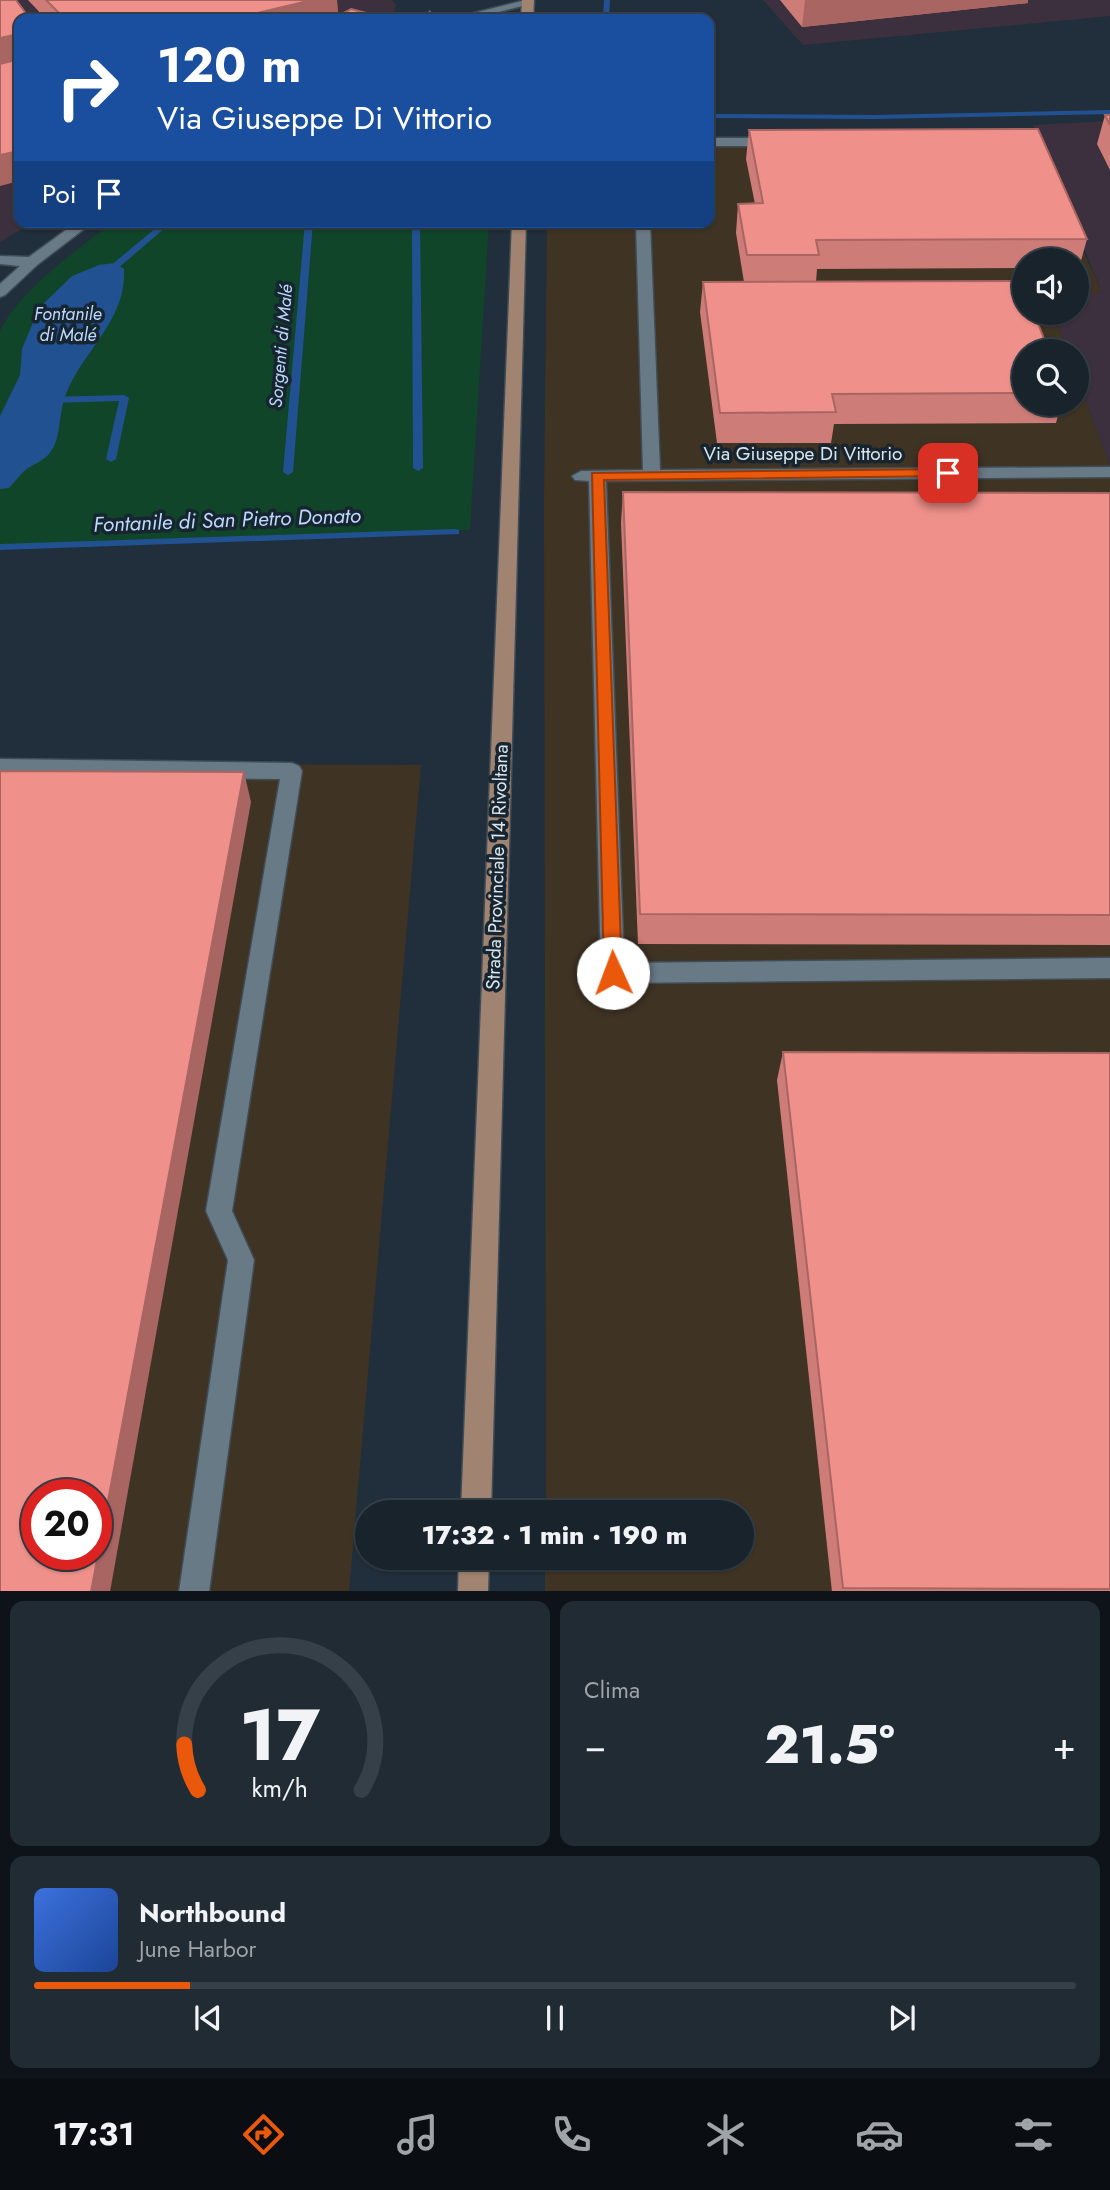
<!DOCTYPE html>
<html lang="it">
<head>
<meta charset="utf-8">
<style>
  body { margin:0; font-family:Jost,sans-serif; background:#212b34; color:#f1f3f6; height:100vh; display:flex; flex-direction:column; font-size:26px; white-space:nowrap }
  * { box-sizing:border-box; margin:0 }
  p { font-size:23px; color:#9fa4a9 }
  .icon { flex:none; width:38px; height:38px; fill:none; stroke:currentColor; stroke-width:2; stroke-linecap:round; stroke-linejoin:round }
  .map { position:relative; height:1591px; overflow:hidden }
  .sheet { display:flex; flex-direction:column; gap:10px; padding:10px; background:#0d1318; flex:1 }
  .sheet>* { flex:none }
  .banner { position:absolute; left:14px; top:14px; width:700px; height:214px; border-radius:14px; box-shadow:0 2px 5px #0004,0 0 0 2px #364048; background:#1a4fa0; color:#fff; overflow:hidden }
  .buttons { position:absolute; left:1012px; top:248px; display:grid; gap:14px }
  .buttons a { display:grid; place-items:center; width:77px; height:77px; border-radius:50%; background:#18232c; box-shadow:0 2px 5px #0004,0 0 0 2px #364048; font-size:35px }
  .speed { position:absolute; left:21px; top:1479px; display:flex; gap:14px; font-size:35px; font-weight:700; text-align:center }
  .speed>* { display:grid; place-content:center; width:91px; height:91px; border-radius:50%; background:#18232c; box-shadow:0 2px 5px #0004,0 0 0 2px #364048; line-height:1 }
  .speed .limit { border:10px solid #d22; background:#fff; color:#111 }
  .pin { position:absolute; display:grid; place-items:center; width:60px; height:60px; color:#fff; margin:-30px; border-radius:14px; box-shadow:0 4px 10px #0006 }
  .me { position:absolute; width:77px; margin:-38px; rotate:358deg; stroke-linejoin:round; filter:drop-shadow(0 0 5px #0008) }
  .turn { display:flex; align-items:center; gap:24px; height:147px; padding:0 28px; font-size:32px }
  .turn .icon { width:91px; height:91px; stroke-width:2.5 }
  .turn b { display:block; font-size:49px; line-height:60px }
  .then { display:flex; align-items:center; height:66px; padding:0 28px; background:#0003; gap:14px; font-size:26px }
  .big { font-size:52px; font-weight:800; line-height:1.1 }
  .sheet .card { flex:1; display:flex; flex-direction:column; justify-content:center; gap:10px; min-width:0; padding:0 24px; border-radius:14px; background:#212b34 }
  .sheet .dial { align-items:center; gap:0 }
  .dial svg { height:182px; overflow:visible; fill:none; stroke:#364048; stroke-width:7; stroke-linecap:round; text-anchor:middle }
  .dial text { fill:#f1f3f6; stroke:none }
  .song { display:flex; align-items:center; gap:21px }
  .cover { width:84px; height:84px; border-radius:10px; background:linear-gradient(135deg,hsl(220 70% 55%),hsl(220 70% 35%)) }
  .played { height:7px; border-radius:4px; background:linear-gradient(90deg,#ea580c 15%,#364048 15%) }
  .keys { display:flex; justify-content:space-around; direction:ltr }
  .heat { display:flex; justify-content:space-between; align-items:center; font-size:38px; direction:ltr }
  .sheet .tiles { flex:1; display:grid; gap:10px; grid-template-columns:1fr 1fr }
  .card:last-child { grid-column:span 2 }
  .trip { position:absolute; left:355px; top:1500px; width:399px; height:70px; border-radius:35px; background:#18232c; box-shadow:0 2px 5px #0004,0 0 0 2px #364048; font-weight:800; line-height:70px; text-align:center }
  .menu { display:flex; height:112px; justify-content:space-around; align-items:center; background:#0a0e12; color:#9fa4a9 }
  .menu .icon { width:49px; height:49px }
  .menu .active { color:#ea580c }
  .menu b { font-size:32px; color:#f1f3f6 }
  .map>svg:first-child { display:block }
  .commercial { fill:#3f3324; fill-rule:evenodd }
  .industrial { fill:#3c303e }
  .green { fill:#104529 }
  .water { fill:#225191 }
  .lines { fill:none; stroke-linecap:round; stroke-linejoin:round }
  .stream { fill:#225191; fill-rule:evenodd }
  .minor-casing { stroke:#404d57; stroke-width:3 }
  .major-casing { stroke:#404d57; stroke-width:3 }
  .path { stroke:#697680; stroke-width:2.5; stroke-dasharray:2 2; stroke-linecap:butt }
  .minor { fill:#697a87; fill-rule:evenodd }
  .major { fill:#a08370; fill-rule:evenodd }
  .wall { fill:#ce7c78 }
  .shaded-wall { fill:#a86561 }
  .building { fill:#f0908b; stroke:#a86561; stroke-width:2; fill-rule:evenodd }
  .route { fill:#ea580c; stroke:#983908; stroke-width:2 }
  .labels { text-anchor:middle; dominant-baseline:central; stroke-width:7; stroke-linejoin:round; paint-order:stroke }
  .far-water-label { font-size:18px; font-style:italic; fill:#bed9fe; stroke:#172530 }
  .street-label { font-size:19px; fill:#dbe5ec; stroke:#172530 }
  .water-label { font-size:21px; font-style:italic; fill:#bed9fe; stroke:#172530 }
</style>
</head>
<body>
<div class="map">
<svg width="1110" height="1592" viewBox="0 0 1110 1592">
  <rect width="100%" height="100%" fill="#202f3b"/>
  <g class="commercial">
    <polygon points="1030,134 1102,292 1076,295 1076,261 1024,261 1024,313 1054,313 1068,352 1024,352 1024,404 1076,404 1076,375 1110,466 1110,1591 545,1591 545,1558 742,1558 742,1512 546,1512 544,501 547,222 709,222 709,137"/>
    <path d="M0,763L421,765L349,1591L0,1592ZM37,1494H96V1554H37Z"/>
  </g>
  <g class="industrial">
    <polygon points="0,0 391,0 396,4 393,17 390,19 19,19 19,222 34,222 0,242"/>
    <polygon points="763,0 1110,0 1110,16 803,45"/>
    <polygon points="1110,121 1110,466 1076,375 1076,352 1068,352 1054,313 1076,313 1076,295 1102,292 1033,125"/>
  </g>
  <path class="green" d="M115,222H489L470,530L0,548V331C18,292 79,247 115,222Z"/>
  <path class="water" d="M115,263L124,269C127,321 81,352 65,397C58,415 62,439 49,454C42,462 31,465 23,472C18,477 14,483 9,488L0,489V416L20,375L22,349L39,308L72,276L99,265Z"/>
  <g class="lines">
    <g class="stream">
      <polygon points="604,0 610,0 609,19 603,19"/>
      <polygon points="1110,110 1110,114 874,119 709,118 709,114 874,115"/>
      <polygon points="163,222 172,222 109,276 103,276 103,272"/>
      <polygon points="305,222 313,222 293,472 288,475 283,472"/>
      <polygon points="412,222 420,222 423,468 418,471 413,468"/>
      <polygon points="124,395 129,398 116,459 111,462 106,459 119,401 49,403 44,400 49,397"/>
      <polygon points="455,529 459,530 459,534 0,550 0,544"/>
    </g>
    <defs>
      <g id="minor">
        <polygon points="526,0 534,3 471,19 450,19"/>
        <polygon points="709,138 777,138 784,142 777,146 709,146"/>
        <polygon points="77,222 93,222 37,265 5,295 0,297 0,284 20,266 0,264 0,256 29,257"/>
        <polygon points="636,222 650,222 660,470 1110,467 1110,477 606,481 624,963 1110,958 1110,978 613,983 605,980 601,973 589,481 575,480 572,476 581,471 643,470"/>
        <polygon points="0,759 292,763 299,766 302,771 232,1211 254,1260 209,1592 179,1592 228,1260 206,1211 280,779 0,775"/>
      </g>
      <g id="major">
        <polygon points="522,0 534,0 533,19 521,19"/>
        <polygon points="512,222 526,222 491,1512 461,1512"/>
        <polygon points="459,1558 489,1558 488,1592 458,1592"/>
      </g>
    </defs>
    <use href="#minor" class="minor-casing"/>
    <use href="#major" class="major-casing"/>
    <polyline class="path" points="410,19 432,11"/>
    <use href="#minor" class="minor"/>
    <use href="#major" class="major"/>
  </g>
  <g class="wall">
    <polygon points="28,0 337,0 338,16 374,15 375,19 46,19"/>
    <polygon points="780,0 1028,0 1028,3 802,27"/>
    <polygon points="1105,115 1110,115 1110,170 1097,144"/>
    <polygon points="749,130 1087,239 1079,268 1076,268 1076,261 1024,261 1024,268 817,269 816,282 1024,352 1024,404 1061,404 1056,423 834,424 831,443 717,443 700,312 703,282 744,282 736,233 738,204 755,204 746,159"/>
    <polygon points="623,492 1110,493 1110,945 638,944 621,523"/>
    <polygon points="783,1052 1110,1053 1110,1592 832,1592 777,1080"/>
  </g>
  <g class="shaded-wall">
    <polygon points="312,0 337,0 338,19 232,19"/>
    <polygon points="805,0 1028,0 1028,3 802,27"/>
    <polygon points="19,34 19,63 0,67 0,38"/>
    <polygon points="19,151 19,181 0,186 0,155"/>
    <polygon points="244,772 251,802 110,1592 91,1592"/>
  </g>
  <g class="building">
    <polygon points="0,0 16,0 30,19 19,19 19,34 0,38"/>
    <polygon points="46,0 312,0 232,19 65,19"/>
    <polygon points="351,9 374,15 368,19 332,19"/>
    <polygon points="19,59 19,151 0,155 0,64"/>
    <polygon points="1105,115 1110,115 1110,125"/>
    <polygon points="1038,129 1087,239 816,240 819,255 747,255 738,204 763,203 749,130"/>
    <polygon points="1022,281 1024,286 1024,313 1034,313 1049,352 1024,352 1024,393 832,394 836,412 720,413 703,282"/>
    <polygon points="623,492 1110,493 1110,915 640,914"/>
    <path d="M0,771L244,772L91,1592H0ZM37,1494H96V1554H37Z"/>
    <polygon points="783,1052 1110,1053 1110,1589 843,1588"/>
  </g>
  <polygon class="route" points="948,469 953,470 953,476 604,480 622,973 619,978 613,981 607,978 604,973 592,473"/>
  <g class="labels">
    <g class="far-water-label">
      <text x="68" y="314">Fontanile<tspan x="68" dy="21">di Malé</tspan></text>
      <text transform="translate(281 346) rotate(-85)">Sorgenti di Malé</text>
    </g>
    <g class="street-label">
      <text x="803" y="453">Via Giuseppe Di Vittorio</text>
      <text transform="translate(497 867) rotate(-88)">Strada Provinciale 14 Rivoltana</text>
    </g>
    <g class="water-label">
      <text transform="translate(227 520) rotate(-2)">Fontanile di San Pietro Donato</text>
    </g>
  </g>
</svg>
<div class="buttons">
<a><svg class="icon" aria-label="sound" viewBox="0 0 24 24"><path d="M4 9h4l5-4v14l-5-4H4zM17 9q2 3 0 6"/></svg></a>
<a><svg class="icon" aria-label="search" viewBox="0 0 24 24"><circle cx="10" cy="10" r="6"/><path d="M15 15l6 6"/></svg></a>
</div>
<div class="speed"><div class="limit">20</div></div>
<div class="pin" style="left:948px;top:473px;background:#d93025"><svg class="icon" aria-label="arrive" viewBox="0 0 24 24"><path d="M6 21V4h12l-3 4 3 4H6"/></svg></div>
<svg class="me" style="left:613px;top:973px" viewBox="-20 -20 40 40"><circle r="19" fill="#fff"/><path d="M0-13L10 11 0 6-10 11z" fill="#ea580c"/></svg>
<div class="trip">17:32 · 1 min · 190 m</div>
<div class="banner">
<div class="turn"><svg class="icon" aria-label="right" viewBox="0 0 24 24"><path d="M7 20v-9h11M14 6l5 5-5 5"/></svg><div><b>120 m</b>Via Giuseppe Di Vittorio</div></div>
<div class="then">Poi<svg class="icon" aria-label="arrive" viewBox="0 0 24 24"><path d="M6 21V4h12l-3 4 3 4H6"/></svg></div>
</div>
</div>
<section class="sheet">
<div class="tiles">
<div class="card dial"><svg viewBox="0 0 100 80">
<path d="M14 69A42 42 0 1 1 86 69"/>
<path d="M14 69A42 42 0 0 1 8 49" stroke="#ea580c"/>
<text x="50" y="56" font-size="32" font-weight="700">17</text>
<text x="50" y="72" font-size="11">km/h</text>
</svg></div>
<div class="card"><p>Clima</p>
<div class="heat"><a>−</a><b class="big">21.5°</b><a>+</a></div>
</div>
<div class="card">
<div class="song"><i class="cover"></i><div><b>Northbound</b><p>June Harbor</p></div></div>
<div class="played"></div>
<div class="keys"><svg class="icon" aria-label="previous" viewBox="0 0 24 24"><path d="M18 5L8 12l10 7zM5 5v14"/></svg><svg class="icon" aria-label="pause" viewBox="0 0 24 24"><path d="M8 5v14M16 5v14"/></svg><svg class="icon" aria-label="next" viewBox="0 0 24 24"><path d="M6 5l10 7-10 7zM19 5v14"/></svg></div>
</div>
</div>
</section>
<nav class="menu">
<b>17:31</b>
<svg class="icon active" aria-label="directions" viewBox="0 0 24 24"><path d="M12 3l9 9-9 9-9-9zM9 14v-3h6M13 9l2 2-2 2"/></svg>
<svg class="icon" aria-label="music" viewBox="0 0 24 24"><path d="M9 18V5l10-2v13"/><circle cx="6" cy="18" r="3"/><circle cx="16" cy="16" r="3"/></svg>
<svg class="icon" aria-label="phone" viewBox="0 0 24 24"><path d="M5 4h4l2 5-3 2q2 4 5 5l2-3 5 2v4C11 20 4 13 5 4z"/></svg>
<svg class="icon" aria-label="climate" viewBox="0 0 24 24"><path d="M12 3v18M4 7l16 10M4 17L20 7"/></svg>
<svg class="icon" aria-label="car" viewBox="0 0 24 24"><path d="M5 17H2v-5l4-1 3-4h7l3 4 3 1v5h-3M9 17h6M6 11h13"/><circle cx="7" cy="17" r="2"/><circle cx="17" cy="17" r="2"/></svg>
<svg class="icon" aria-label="filters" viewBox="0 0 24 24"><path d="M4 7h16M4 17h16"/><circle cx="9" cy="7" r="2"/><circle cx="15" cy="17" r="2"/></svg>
</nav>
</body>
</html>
